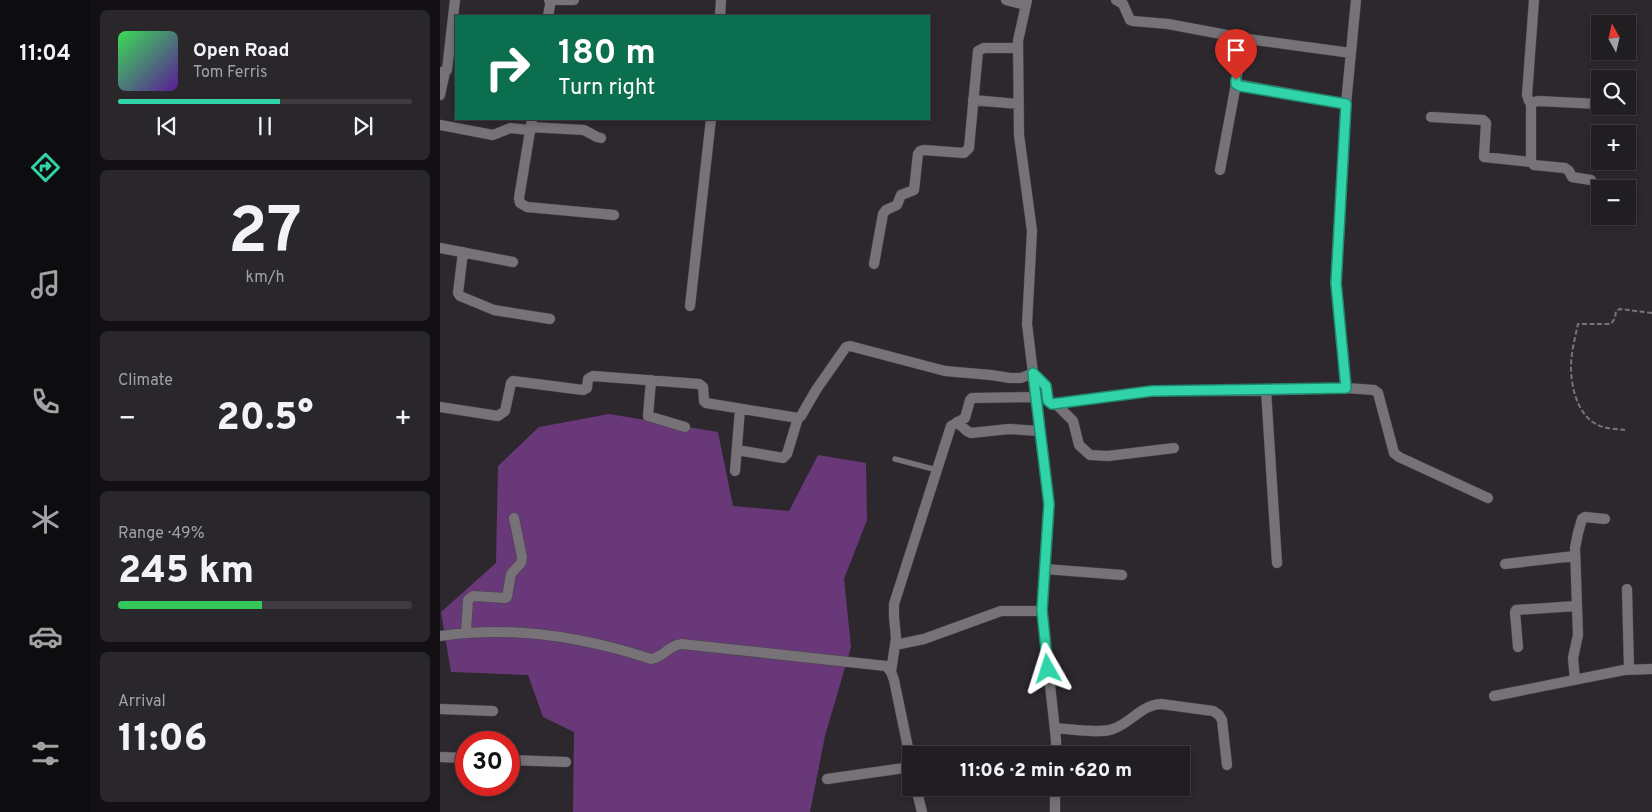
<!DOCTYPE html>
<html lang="en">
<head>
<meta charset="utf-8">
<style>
  :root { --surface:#211e22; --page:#29272a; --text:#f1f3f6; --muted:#a2a2a5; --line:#3e3c40; --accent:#31d4a9 }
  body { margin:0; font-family:Overpass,sans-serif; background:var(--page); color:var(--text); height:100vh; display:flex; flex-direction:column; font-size:19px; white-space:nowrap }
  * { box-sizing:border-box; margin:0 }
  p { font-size:16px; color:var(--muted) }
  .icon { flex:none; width:28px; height:28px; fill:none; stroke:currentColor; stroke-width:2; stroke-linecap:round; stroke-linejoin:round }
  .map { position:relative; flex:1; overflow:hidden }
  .details { display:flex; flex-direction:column; gap:10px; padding:10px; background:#121013; width:350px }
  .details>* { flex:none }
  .top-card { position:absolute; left:15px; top:15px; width:475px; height:105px; border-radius:0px; box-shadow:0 2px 8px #0003,0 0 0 1px var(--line); background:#0b6e4f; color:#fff; overflow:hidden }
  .needle { width:32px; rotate:352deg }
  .controls { position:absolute; left:1151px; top:15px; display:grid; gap:10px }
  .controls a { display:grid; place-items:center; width:45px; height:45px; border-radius:0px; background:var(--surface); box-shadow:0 2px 8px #0003,0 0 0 1px var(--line); font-size:25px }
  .speed { position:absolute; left:15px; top:731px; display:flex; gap:10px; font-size:25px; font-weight:700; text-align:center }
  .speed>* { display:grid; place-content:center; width:65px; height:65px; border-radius:50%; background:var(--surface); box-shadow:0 2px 8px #0003,0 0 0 1px var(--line); line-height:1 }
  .speed .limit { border:8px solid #d22; background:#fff; color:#111 }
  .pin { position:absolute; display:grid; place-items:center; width:42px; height:42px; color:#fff; margin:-51px -21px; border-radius:50% 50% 50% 0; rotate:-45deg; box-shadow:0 0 5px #0007 }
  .pin .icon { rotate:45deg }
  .me { position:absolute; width:55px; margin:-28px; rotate:354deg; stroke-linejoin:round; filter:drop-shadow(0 0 4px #0008) }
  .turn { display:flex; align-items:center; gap:18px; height:105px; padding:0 20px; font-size:22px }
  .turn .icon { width:65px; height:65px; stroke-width:2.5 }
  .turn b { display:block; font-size:35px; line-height:42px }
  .big { font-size:38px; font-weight:800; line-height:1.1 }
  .details .card { flex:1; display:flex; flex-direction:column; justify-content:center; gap:8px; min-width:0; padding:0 18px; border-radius:8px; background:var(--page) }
  .details .dial { align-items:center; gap:0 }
  .dial b { font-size:65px; line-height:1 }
  .song { display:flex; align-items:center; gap:15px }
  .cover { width:60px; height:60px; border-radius:8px; background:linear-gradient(135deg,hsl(130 70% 55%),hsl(270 70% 35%)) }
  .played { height:5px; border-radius:2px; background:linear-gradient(90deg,var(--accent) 55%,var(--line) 55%) }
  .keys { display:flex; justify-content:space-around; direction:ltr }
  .heat { display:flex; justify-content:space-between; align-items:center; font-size:28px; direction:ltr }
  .charge { height:8px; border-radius:4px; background:linear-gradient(90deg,#34c759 49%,var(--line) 0) }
  .trip { position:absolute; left:462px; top:746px; width:288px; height:50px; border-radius:0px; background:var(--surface); box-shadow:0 2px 8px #0003,0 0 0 1px var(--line); font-weight:800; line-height:50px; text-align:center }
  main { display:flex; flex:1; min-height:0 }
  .tab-bar { display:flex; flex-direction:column; width:90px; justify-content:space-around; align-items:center; background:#0d0c0e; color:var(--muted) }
  .tab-bar .icon { width:35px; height:35px }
  .tab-bar .on { color:var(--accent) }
  .tab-bar b { font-size:22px; color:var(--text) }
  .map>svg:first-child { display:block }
</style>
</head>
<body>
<main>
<nav class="tab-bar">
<b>11:04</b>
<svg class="icon on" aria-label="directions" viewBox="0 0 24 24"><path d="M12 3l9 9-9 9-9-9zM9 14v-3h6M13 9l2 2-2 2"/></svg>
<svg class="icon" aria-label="music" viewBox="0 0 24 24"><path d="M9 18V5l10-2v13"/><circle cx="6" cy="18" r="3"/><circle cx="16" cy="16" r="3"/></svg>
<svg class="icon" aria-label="phone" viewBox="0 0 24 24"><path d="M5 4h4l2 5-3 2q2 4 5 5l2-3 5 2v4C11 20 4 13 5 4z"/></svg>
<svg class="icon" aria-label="climate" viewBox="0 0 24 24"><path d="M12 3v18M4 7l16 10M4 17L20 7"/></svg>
<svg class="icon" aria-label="car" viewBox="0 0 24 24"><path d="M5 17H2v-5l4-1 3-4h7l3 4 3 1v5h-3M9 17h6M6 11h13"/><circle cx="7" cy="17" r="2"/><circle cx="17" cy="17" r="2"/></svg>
<svg class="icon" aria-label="filters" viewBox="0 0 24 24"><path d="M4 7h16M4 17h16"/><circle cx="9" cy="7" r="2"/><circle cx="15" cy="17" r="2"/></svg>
</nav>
<section class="details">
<div class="card">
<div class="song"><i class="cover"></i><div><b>Open Road</b><p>Tom Ferris</p></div></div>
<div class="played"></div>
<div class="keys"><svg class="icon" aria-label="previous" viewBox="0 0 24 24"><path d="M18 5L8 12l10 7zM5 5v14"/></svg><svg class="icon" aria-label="pause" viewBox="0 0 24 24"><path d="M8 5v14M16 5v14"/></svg><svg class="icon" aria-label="next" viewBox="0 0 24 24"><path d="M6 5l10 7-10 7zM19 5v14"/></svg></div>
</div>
<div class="card dial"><b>27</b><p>km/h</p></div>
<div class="card"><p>Climate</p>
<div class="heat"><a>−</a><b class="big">20.5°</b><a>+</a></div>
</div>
<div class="card"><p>Range · 49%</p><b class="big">245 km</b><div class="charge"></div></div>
<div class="card"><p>Arrival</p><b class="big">11:06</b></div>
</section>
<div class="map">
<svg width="1212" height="812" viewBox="0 0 1212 812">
  <rect width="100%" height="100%" fill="#2c282d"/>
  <path fill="#683879" d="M169 414 278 432 293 506 349 511 378 455 426 463 427 520 404 579 411 647 385 736 370 812H133L134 732 103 717 88 675 11 672 1 612 56 563 58 466 99 427Z"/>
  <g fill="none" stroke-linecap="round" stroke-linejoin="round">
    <defs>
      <path id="service" d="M455 459 497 470"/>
      <path id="minor" d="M109 0H134
        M566 0 586 5
        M587 0 578 41 579 135 592 231 587 324 609 504 602 611 616 740V755
        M676 0 683 4 690 20 693 21 728 24 808 39 911 53
        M1094 0 1087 95 1089 101 1091 103V162L1094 165 1125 168 1129 171 1132 177 1151 180
        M108 16 111 0
        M280 16 281 0
        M801 38 796 84 906 104
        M0 72H5L7 70 15 0
        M0 95 5 72
        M533 100 579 104
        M1091 103 1098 101 1158 104
        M991 117 1043 120 1046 123 1044 157 1091 162
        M92 119 79 198 80 203 87 207 174 215
        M0 125 53 135 70 128 90 130
        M90 127 144 130 157 137 161 138
        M780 170 796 84
        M0 248 73 262
        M23 252 18 293 20 296 54 310 110 319
        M434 264 443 214 446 210 457 205 461 195 474 190 478 154 480 151 484 150 524 153 529 148 538 51 544 48H578
        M250 306 271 119
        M211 380 208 416 245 427
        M906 388 896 283 906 104 916 0
        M826 390 837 563
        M615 403 633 421 639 445 650 455 668 456 734 448
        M0 407 58 416 65 411 71 383 73 381 143 390 147 388 148 379 153 376 259 384 263 387 264 401 266 403 358 418 361 416 376 390 406 347 410 346 505 371 551 375 570 378H581L593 373 606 386 609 401 612 404 712 391H809L906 388 934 390 938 393 954 453 959 457 1048 498
        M517 422 527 431 531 433 569 429 600 431
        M297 450 343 458 347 454 358 418
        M295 471 300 409
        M1065 564 1135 556
        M605 569 682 575
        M1187 589 1189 669
        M26 632 28 600 33 596 65 598 67 597 71 574 81 563 82 557 74 518
        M0 636C71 625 143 637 211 659 223 658 228 645 242 644L446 666 451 672 454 680 471 762
        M455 645 484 639 561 611H602
        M1078 647 1075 612 1076 610 1137 606
        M451 672 456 638 454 617V604L511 426 525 418 530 400 532 398 596 397
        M1135 680 1133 658 1138 635 1135 548 1138 533 1142 519 1145 517 1165 519
        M1054 696 1184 670 1212 669
        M0 709 53 711
        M615 728C629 729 660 734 673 729 691 723 701 705 721 704L773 711 779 715 782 720 787 765
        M0 757 26 758
        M69 760 126 762
        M387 779 471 767
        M476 788 482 812
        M615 812V788"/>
    </defs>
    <use href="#service" stroke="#474449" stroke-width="6"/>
    <use href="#minor" stroke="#474449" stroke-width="11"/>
    <path stroke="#787579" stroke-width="2" stroke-dasharray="5 2.5" stroke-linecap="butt" d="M1185 430C1177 429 1166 429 1158 425 1138 416 1131 388 1131 367 1131 353 1135 338 1138 324H1171L1175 318 1176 311 1180 309 1212 313"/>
    <use href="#service" stroke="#767278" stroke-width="5"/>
    <use href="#minor" stroke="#767278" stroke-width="10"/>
  </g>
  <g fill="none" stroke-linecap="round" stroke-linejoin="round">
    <defs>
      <path id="route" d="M608 669 602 610 609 504 593 373 606 386 608 401 612 404 712 391 906 388 896 283 906 104 800 86 796 84V80"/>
    </defs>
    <use href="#route" stroke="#208a6e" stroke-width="12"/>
    <use href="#route" stroke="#31d4a9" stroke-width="9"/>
  </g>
</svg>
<div class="controls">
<a><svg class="needle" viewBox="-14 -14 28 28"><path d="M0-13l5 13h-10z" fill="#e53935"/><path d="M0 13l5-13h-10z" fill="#a2a2a5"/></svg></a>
<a><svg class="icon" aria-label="search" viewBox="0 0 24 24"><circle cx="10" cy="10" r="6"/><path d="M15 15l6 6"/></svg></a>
<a>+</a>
<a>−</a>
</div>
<div class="speed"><div class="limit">30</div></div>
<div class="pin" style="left:796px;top:80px;background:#d93025"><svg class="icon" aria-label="arrive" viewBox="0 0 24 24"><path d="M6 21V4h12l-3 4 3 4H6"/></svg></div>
<svg class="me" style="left:608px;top:669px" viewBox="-20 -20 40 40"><path d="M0-17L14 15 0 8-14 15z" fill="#31d4a9" stroke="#fff" stroke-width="4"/></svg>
<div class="trip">11:06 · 2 min · 620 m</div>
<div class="top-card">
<div class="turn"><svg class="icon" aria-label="right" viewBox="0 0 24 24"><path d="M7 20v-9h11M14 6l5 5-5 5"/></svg><div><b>180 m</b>Turn right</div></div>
</div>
</div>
</main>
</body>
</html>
